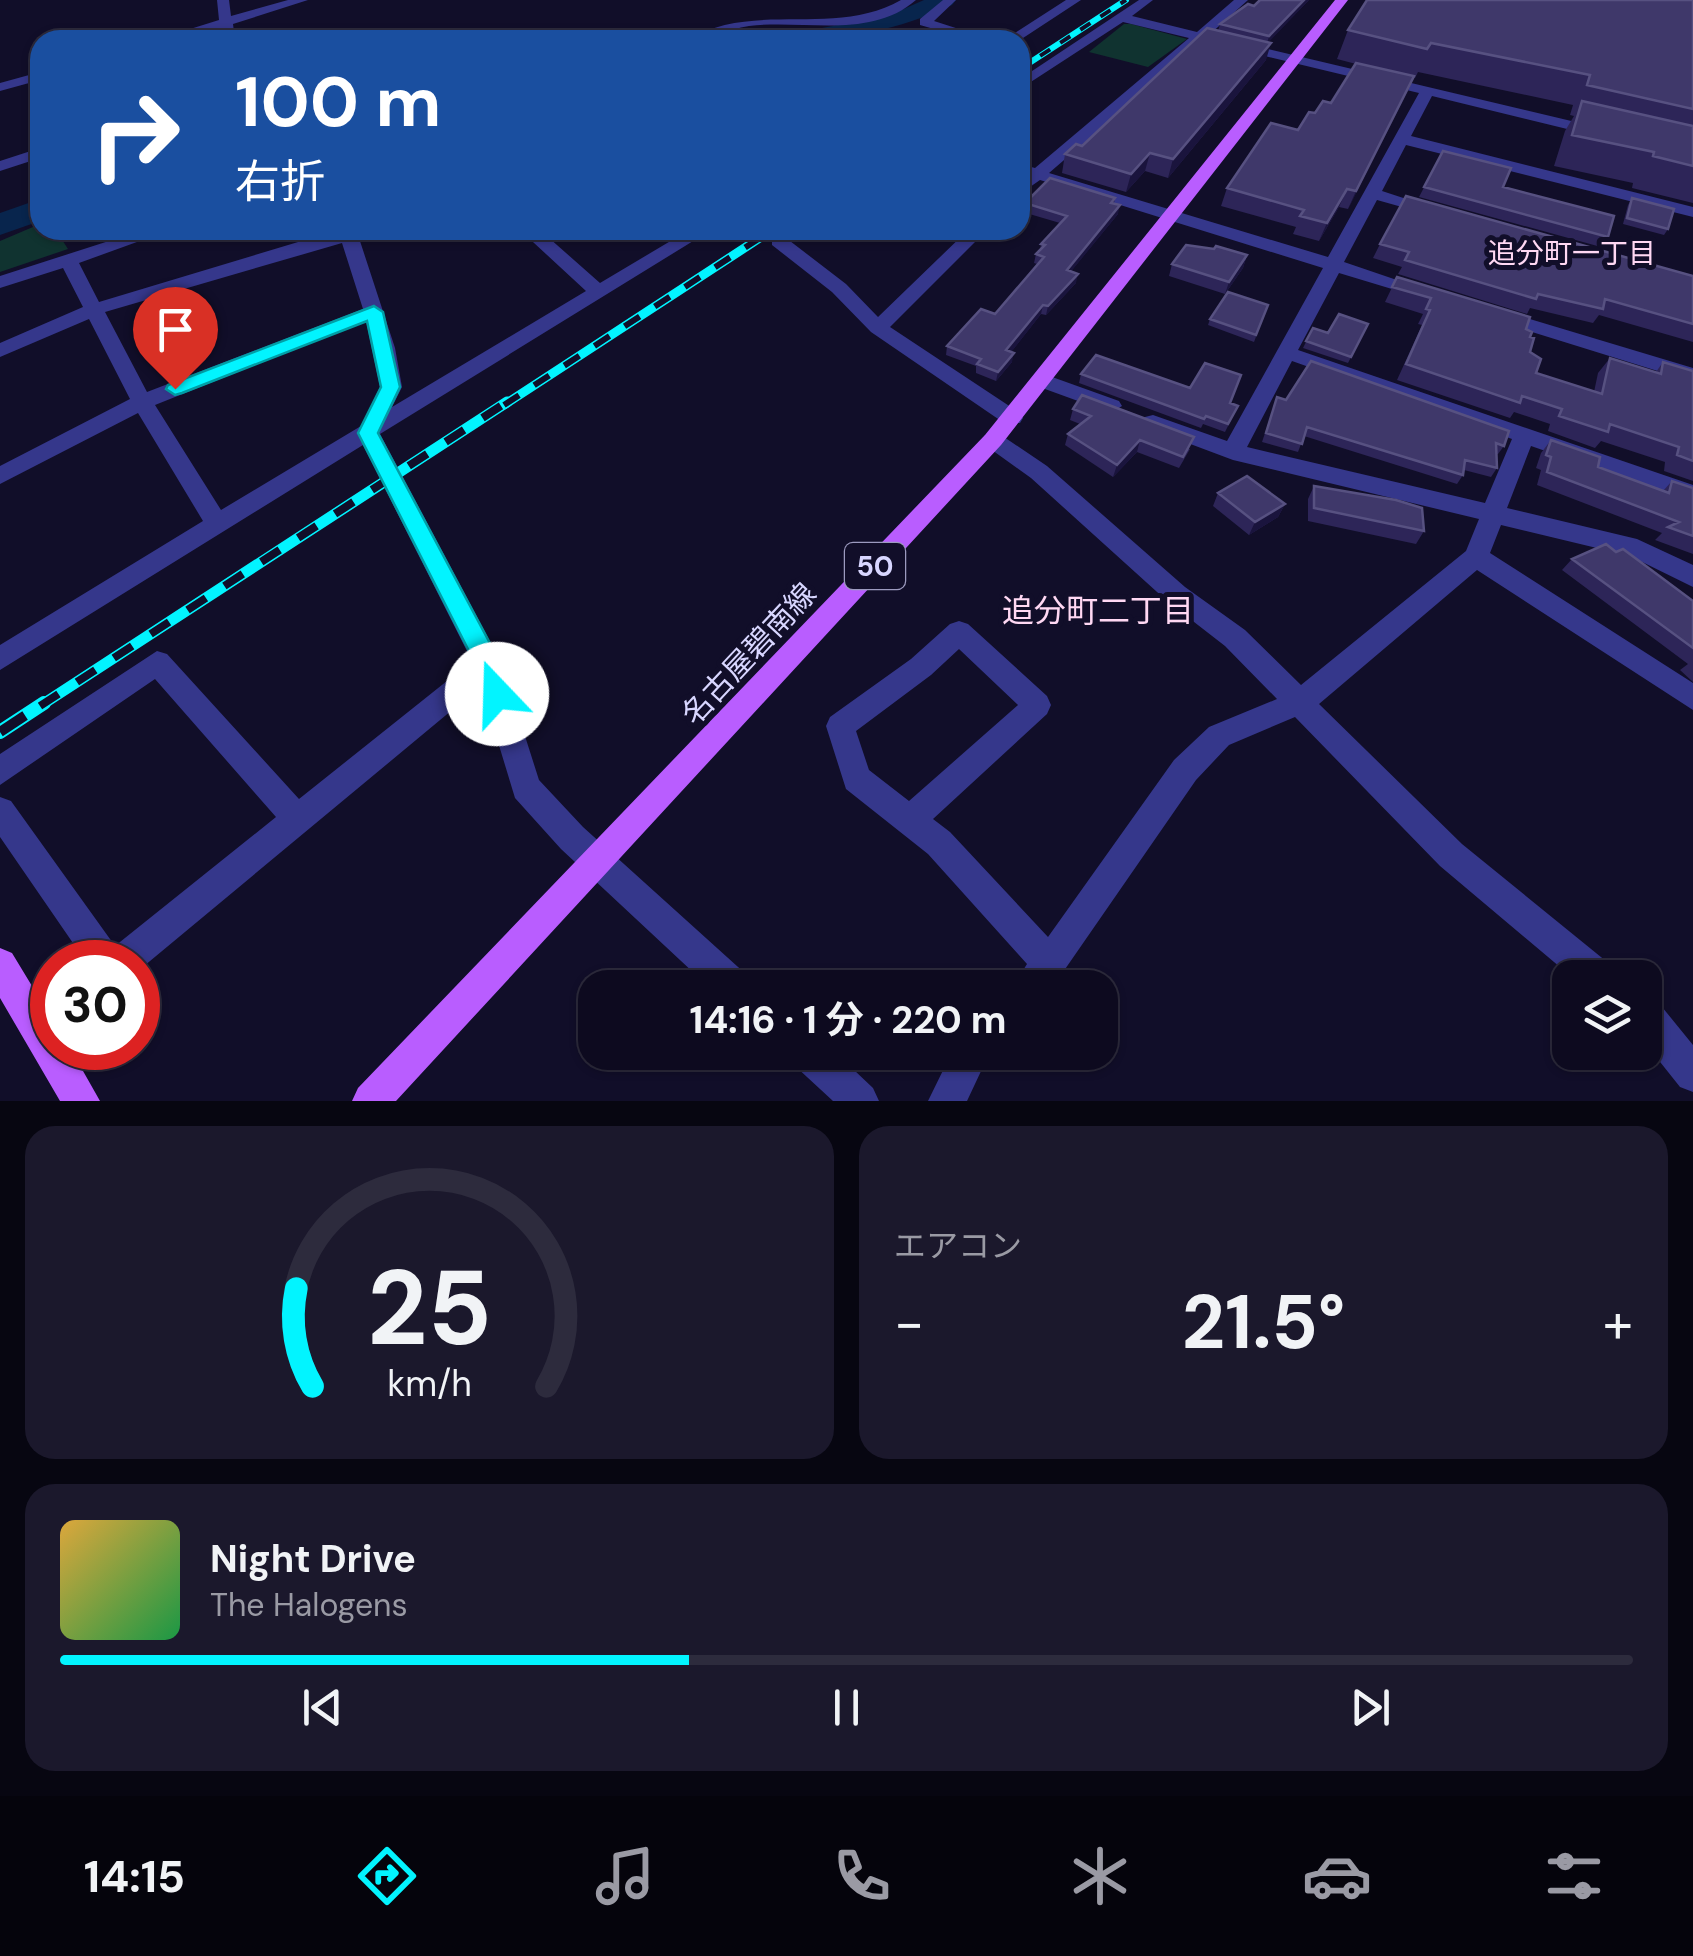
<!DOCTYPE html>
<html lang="ja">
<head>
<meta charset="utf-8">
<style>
  :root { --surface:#0d0a1f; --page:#1b182c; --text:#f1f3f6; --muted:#9a9aa4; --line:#2d2b3d; --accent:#02f4ff }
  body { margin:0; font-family:"DM Sans","Noto Sans JP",sans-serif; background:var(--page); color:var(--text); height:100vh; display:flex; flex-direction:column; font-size:38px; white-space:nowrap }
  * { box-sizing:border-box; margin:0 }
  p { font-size:32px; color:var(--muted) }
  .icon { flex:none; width:55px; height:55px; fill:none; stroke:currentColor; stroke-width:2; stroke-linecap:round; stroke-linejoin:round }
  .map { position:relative; height:1101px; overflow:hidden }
  .drawer { display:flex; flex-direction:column; gap:25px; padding:25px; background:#070611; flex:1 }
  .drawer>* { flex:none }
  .top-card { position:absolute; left:30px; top:30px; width:1000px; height:210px; border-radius:30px; box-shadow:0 2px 8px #0004,0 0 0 2px var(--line); background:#1a4fa0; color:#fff; overflow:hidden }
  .tools { position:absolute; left:1552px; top:960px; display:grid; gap:20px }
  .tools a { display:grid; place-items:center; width:110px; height:110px; border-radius:20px; background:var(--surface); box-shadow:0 2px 8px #0004,0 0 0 2px var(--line); font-size:50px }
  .speed { position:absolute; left:30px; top:940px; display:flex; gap:20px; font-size:50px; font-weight:700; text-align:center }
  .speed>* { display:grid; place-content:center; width:130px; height:130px; border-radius:50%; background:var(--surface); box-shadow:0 2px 8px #0004,0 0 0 2px var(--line); line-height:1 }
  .speed .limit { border:15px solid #d22; background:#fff; color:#111 }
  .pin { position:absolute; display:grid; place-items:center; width:85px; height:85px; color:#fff; margin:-102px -42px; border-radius:50% 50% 50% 0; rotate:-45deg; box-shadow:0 0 10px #0007 }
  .pin .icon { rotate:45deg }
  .me { position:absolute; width:110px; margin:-55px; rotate:339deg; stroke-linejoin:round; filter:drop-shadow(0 0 8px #0008) }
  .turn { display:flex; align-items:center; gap:35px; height:210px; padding:0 40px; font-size:45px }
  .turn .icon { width:130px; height:130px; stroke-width:2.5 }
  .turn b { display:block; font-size:70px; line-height:85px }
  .big { font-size:75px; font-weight:700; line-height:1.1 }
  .drawer .card { flex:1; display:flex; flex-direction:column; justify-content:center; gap:15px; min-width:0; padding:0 35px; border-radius:30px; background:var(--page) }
  .drawer .dial { align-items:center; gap:0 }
  .dial svg { height:260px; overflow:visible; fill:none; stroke:var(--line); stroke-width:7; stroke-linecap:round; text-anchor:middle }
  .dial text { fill:var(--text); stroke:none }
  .song { display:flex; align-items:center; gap:30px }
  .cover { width:120px; height:120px; border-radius:15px; background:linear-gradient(135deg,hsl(40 70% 55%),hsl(140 70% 35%)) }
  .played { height:10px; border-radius:5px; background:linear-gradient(90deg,var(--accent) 40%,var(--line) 40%) }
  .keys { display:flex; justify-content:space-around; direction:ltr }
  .heat { display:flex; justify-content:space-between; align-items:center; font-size:55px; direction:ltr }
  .drawer .tiles { flex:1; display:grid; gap:25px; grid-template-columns:1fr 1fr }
  .card:last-child { grid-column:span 2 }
  .trip { position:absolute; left:578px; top:970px; width:540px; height:100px; border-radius:30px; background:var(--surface); box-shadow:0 2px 8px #0004,0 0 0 2px var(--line); font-weight:700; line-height:100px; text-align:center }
  .tab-bar { display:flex; height:160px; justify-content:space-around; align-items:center; background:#05040c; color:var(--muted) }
  .tab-bar .icon { width:70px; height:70px }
  .tab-bar .selected { color:var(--accent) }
  .tab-bar b { font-size:45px; color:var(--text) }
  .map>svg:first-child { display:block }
</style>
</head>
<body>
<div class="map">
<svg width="1693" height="1101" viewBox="0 0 1693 1101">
  <rect width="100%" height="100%" fill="#110e29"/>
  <path fill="#103330" d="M1124 24H1131L1187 39 1148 67 1089 52Z
    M40 224V230H72L59 235 68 249 0 272V241Z"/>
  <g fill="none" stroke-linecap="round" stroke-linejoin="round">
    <path fill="#08254d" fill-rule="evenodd" d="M924 0H956L952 5C898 30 848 40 788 40L801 32 890 15Z
      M40 199V221L0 235V213Z"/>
    <path fill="#35378b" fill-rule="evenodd" d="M217 0H229L231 16 288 0H308L233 24 235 40H221L220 28 177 40H155L219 20Z
      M901 0H916C870 40 804 19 749 26 727 29 711 40 688 40 752 0 835 38 901 0Z
      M943 0H956L934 21 993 40H972L920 25V19Z
      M1066 0H1081L1020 40H1004Z
      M1139 0H1153L1132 16 1197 32 1234 0H1248L1209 35 1605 129 1608 132 1600 137 1432 96 1411 136 1693 207V217L1406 145 1382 191 1443 211 1434 216 1377 200 1344 262 1435 293 1425 299 1339 273 1298 350 1693 485V502L1531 446 1507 508 1637 539 1693 565V587L1630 556 1501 525 1490 553 1693 683V710L1477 570 1319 704 1462 844 1612 966 1617 978H1573L1440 866 1295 717 1229 745 1196 780 1052 988H1012L1027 964 928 854 846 789 826 726 830 717 911 659 950 624 959 621 968 624 1047 696 1051 705 1047 714 933 819 950 832 1048 937 1174 760 1209 727 1277 699 1225 646 1167 601 1031 478 985 445 982 440 985 435H1001L1047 466 1185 587 1245 630 1301 685 1466 551 1479 519 1233 460 1145 427 1142 422 1145 417 1153 415 1227 441 1323 268 1040 180 1020 194V180L1025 176 1020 174V164L1035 168 1189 38 1123 22 1020 89V79ZM1202 41 1419 93 1328 257 1049 173ZM1292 361 1512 439 1485 503 1247 447ZM959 649 1018 705 909 801 869 770 856 731 931 675Z
      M872 33 877 34V40H848Z
      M40 72V80L0 91V83Z
      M40 148V158L0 171V161Z
      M143 230H170L79 263 99 302 338 230H376L359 238 395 348 402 387 392 407 586 291 520 230H540L600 283 689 230H711L380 434 502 664 539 780 583 827 748 976 753 988H710L561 849 515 798 481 686 138 971V962H86L0 837V797L11 801 115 946 276 817 155 679 0 785V754L157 651 167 654 299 799 472 661 363 445 0 670V645L203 521 138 413 0 484V466L130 399 89 319 0 357V343L83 307 63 268 0 288V276ZM342 243 363 309 147 392 105 312ZM366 321 380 387 361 426 221 510 155 405Z
      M784 230H805L790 241 846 284 878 317 968 230H987L890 327 1020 413 1023 418 1020 423H1004L871 332 832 292 772 245V237Z
      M1497 309 1693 368V382L1490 319V311Z
      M1041 373 1119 401 1122 406 1111 413 1034 385 1030 380Z
      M1645 997 1658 1002 1693 1045V1092L1680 1087 1645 1043Z
      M789 1052H835L873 1088 879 1101H833L794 1065Z
      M952 1052H990L967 1101H928Z"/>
    <path fill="#b95dff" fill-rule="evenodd" d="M1335 0H1348L1001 445 396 1101H352L358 1088 985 435Z
      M0 948 12 953 52 1019V1048H70L100 1101H60L0 998Z"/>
    <defs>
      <path id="rail-far3" d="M1020 69 1126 0"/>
      <path id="rail-far2" d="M504 405 772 230"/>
      <path id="rail-far1" d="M40 706 507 402"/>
      <path id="rail" d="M0 732 44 703"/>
    </defs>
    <use href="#rail-far3" stroke="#02f4ff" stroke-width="6"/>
    <use href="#rail-far2" stroke="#02f4ff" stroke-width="9"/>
    <use href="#rail-far1" stroke="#02f4ff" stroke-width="11"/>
    <use href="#rail" stroke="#02f4ff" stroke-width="14"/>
    <use href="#rail-far3" stroke="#110e29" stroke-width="4" stroke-dasharray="12" stroke-linecap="butt"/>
    <use href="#rail-far2" stroke="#110e29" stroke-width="6" stroke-dasharray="18" stroke-linecap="butt"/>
    <use href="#rail-far1" stroke="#110e29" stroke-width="8" stroke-dasharray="22" stroke-linecap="butt"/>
    <use href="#rail" stroke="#110e29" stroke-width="10" stroke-dasharray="30" stroke-linecap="butt"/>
  </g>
  <path fill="#2d2558" d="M1309 0 1268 42 1266 60 1168 178 1145 171 1126 192 1062 173 1065 154 1082 146 1218 31 1220 24 1254 6Z
    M1693 0V203L1632 188 1633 183 1554 166 1565 131 1574 116 1570 115 1573 105 1418 72 1415 78H1413L1348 209 1339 207 1319 241 1293 234 1296 227 1221 206 1227 188 1298 130 1315 113 1331 103 1356 64 1337 59 1348 30Z
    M1443 151 1503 187 1608 237 1601 247 1419 197Z
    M1115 198 1114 204 1118 214 1071 271 1076 283 1046 315 1041 314 1011 352 1012 362 996 381 976 373V366L946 355 947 346 995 314 1037 264 1034 263 1036 254 1040 250 1041 244 1060 223 1026 213 1028 204Z
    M1632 198 1668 229 1664 235 1623 224 1628 205Z
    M1380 244 1693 276V342L1599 315 1593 323 1530 308 1527 314 1398 274 1402 267 1373 258Z
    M1247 255 1243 268 1225 294 1169 276 1172 264Z
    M1397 277 1526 329 1530 337V352L1536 373 1594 392 1598 373 1610 358 1656 372 1663 362 1693 371V481L1664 471 1665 462 1601 441 1595 448 1548 431 1550 424 1514 412 1510 418 1397 380 1422 325 1418 324 1423 314 1385 302Z
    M1268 305 1254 342 1208 325 1210 319Z
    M1368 324 1348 363 1303 348 1313 328 1328 333Z
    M1311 361 1504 446 1498 454H1497V468L1491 477 1464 470 1463 475 1457 484 1304 436 1298 452 1262 442 1277 397 1286 400Z
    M1081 374 1230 403 1238 406 1225 432 1203 424 1201 428 1079 383Z
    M1073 409 1190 449 1179 468 1137 452 1113 477 1065 445 1068 434 1080 424 1070 420Z
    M1551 440 1598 467 1663 491 1672 481 1693 488V554L1655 540 1662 533 1537 485 1541 470 1536 468 1541 453Z
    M1314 486 1424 531 1416 544 1308 521V499Z
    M1218 493 1285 504 1278 517 1249 535 1213 506Z
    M1616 552 1693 601V682L1680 670 1688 664 1562 570 1572 559Z"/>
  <path fill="#1a143d" d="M1304 0H1309L1267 44 1269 36Z
    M1271 43 1266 60 1168 178 1173 159Z
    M1414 76 1407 93 1348 209 1356 191Z
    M1150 153 1145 171 1126 192 1131 174Z
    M1347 189 1339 207 1319 241 1327 223Z
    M1120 205 1118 214 1065 279 1067 270Z
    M1247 255 1243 268 1225 294 1229 282Z
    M1078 274 1076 283 1046 315 1048 306Z
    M1043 305 1041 314 1005 360 1006 350Z
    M1014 353 1012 362 996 381 998 372Z
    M1140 440 1137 452 1113 477 1117 465Z
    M1285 504 1278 517 1249 535 1255 522Z"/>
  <path fill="#3f386a" stroke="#575181" stroke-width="2.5" d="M1260 0H1304L1269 36 1220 24 1248 4 1254 6Z
    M1367 0H1693V109L1587 85 1590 75 1431 43 1427 49 1348 30Z
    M1207 28 1271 43 1173 159 1150 153 1131 174 1065 154 1076 144 1082 146Z
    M1356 63 1414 76 1356 191 1347 189 1327 223 1300 216 1304 210 1227 188 1271 123 1298 130 1309 112 1315 113 1323 101 1331 103Z
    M1582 101 1693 126V166L1653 156 1654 152 1572 135Z
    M1443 151 1511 168 1503 187 1614 216 1608 237 1424 187Z
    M1050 178 1115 198 1111 203 1120 205 1067 270 1078 274 1048 306 1043 305 1006 350 1014 353 998 372 977 364 981 359 947 346 981 309 995 314 1044 257 1036 254 1045 245 1041 244 1067 216 1028 204 1030 198Z
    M1406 196 1693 276V324L1605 299 1603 309 1538 294 1536 299 1405 260 1409 252 1380 244Z
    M1632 198 1674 209 1668 229 1627 218Z
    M1186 245 1214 249 1216 246 1247 255 1229 282 1172 264Z
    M1397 277 1530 317 1526 329 1532 332 1530 337 1534 338 1530 352 1541 359 1536 373 1602 394 1610 358 1661 374 1663 362 1693 371V461L1677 455 1679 447 1610 424 1608 432 1559 416 1562 409 1522 396 1520 403 1406 364 1430 310 1426 309 1431 298 1392 287Z
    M1228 292 1268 305 1256 335 1210 319Z
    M1339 314 1368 324 1351 357 1306 341 1313 328 1328 333Z
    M1096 355 1190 388 1205 363 1241 375 1230 403 1238 406 1228 424 1206 416 1204 419 1081 374Z
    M1311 361 1509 431 1504 446 1496 443 1497 468 1465 460 1463 475 1307 427 1302 444 1266 433 1277 397 1286 400Z
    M1082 395 1194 437 1183 457 1140 440 1117 465 1068 434 1091 416 1073 409Z
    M1551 440 1600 457 1598 467 1669 493 1672 481 1693 488V536L1668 527 1679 522 1547 472 1551 457 1546 455Z
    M1247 476 1285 504 1255 522 1218 493Z
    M1314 486 1396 500 1422 508 1424 531 1314 508Z
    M1606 544 1616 552 1623 549 1693 601V648L1572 559Z"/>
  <path fill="#02f4ff" stroke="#019fa6" stroke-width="2.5" d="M374 306 383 312 400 387 378 433 501 664 510 694 506 701 497 704 488 701 476 665 358 433 381 387 367 321 182 393 175 395 166 389 168 385Z"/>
  <g text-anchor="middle" stroke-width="10" stroke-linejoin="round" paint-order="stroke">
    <g font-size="28" fill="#ffd8f3" stroke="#110e29">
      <text x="1572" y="263">追分町一丁目</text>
    </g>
    <rect fill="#110e29" stroke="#9c9abf" stroke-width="2.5" x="845" y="543" width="60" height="46" rx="8"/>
    <g font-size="28" font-weight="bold" fill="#d8d6ff">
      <text x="875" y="576">50</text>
    </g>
    <g font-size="30" fill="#d8d6ff" stroke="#110e29">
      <text transform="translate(749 654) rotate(-47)" y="10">名古屋碧南線</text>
    </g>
    <g font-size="32" fill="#ffd8f3" stroke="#110e29">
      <text x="1098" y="622">追分町二丁目</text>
    </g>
  </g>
</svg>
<div class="tools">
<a><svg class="icon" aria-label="layers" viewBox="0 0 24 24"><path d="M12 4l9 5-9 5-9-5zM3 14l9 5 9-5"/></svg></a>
</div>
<div class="speed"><div class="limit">30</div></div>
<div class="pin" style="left:175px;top:389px;background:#d93025"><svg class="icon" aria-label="arrive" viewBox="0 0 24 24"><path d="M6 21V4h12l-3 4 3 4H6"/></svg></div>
<svg class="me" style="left:497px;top:694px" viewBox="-20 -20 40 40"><circle r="19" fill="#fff"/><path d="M0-13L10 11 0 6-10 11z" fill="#02f4ff"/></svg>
<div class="trip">14:16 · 1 分 · 220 m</div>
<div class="top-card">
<div class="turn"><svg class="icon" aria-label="right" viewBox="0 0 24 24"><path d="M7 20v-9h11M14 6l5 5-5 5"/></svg><div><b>100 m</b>右折</div></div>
</div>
</div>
<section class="drawer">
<div class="tiles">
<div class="card dial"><svg viewBox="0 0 100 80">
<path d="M14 69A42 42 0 1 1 86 69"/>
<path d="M14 69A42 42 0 0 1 9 39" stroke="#02f4ff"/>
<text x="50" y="56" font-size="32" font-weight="700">25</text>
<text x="50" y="72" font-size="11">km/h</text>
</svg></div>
<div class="card"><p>エアコン</p>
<div class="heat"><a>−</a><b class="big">21.5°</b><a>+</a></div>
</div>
<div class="card">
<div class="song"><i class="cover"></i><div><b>Night Drive</b><p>The Halogens</p></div></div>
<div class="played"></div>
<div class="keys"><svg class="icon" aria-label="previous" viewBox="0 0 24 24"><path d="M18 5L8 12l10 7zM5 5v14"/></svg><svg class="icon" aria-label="pause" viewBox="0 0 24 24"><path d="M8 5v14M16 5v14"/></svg><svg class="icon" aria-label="next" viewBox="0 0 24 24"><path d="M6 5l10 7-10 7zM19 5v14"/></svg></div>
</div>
</div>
</section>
<nav class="tab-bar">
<b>14:15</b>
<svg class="icon selected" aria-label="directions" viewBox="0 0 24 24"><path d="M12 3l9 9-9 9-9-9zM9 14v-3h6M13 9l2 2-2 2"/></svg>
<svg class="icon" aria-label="music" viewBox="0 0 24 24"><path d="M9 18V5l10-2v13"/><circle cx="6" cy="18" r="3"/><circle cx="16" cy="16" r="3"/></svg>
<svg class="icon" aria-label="phone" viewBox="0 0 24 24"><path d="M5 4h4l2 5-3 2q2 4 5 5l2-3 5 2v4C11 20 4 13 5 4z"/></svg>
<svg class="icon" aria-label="climate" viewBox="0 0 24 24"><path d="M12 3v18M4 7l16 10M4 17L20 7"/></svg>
<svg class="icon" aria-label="car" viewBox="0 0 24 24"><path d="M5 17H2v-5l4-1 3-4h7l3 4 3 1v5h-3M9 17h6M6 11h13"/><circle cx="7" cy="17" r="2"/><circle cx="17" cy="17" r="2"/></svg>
<svg class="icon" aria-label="filters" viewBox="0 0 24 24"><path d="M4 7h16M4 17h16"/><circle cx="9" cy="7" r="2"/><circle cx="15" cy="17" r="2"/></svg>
</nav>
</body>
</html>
